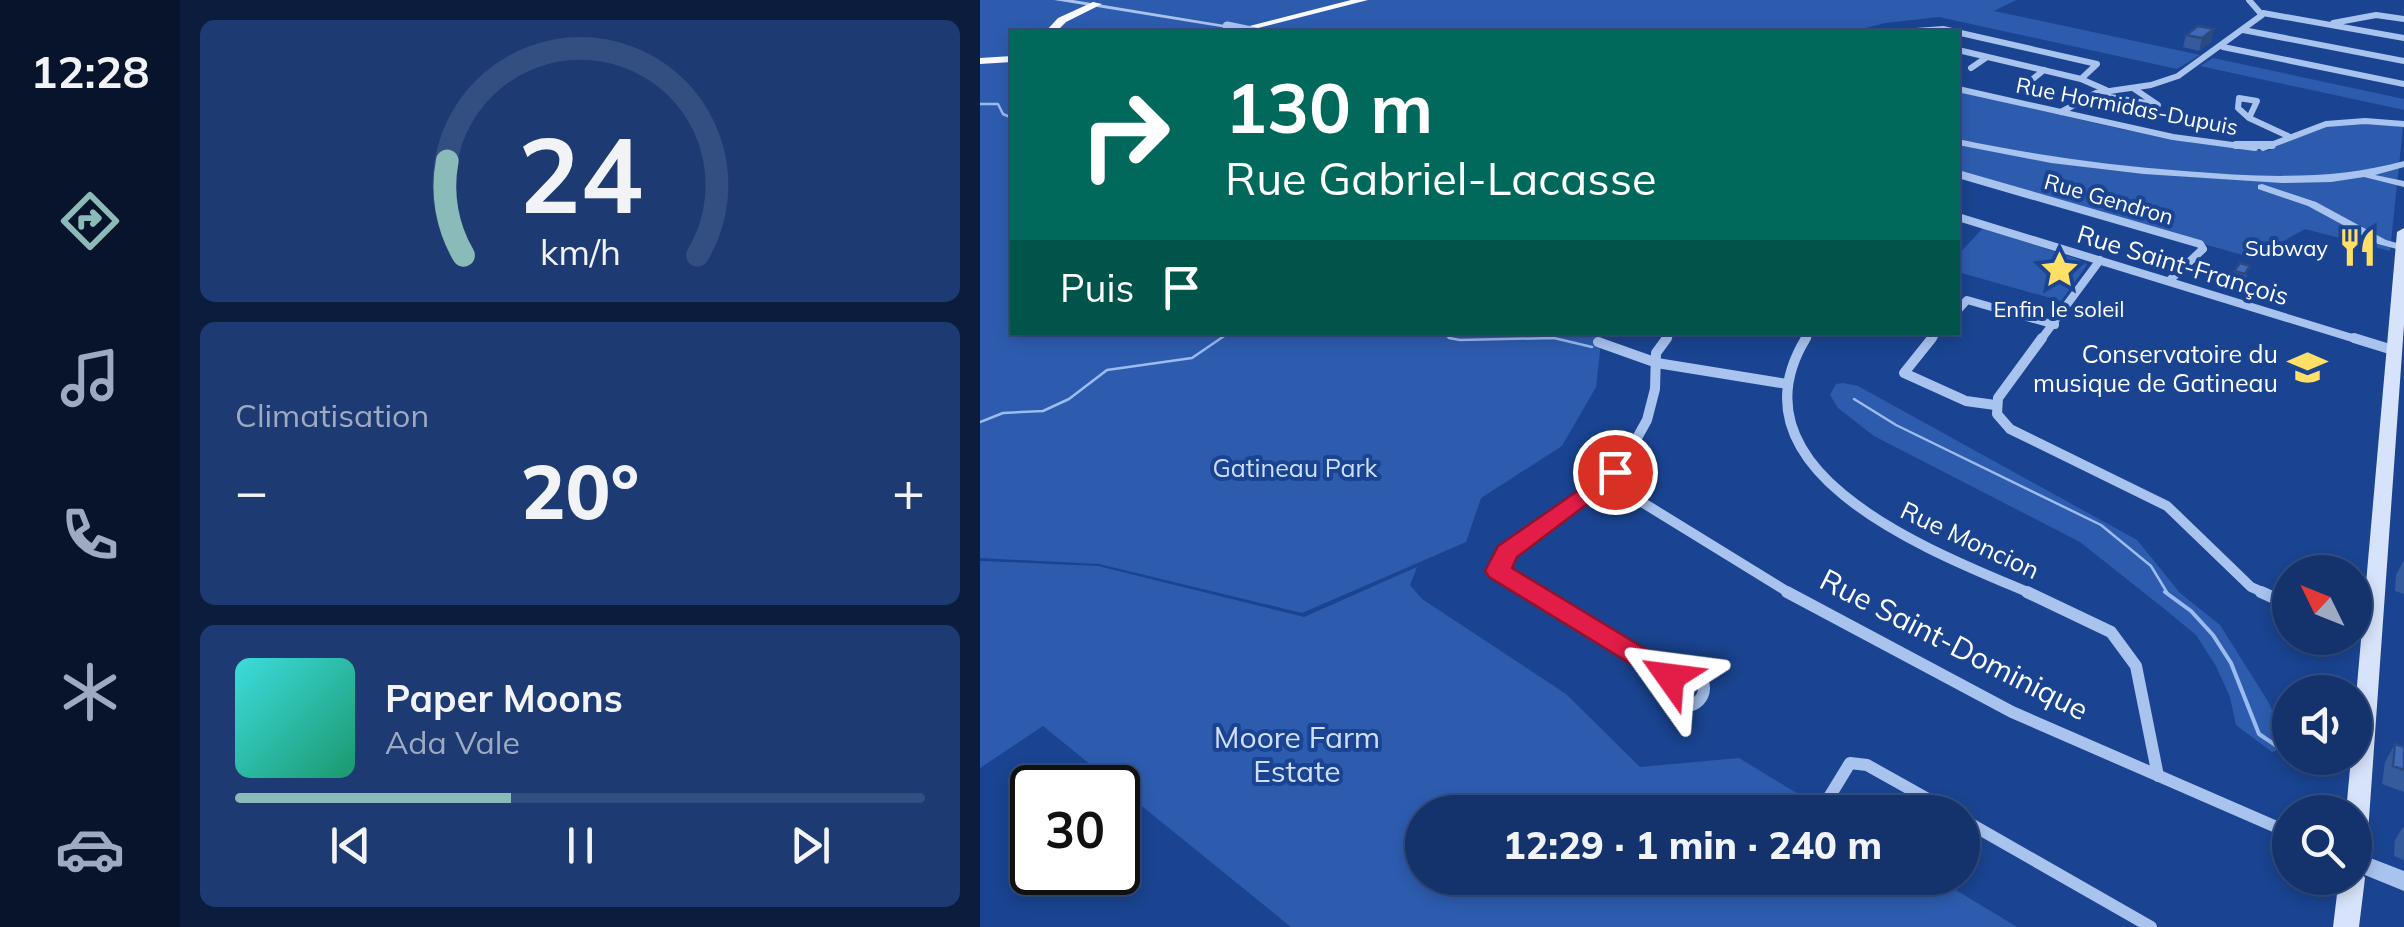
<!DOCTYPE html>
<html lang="fr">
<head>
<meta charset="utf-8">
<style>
  :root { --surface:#14336d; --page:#1d3b72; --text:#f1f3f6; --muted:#9daac2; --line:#334e80; --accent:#8bbbb9 }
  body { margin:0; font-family:Mulish,sans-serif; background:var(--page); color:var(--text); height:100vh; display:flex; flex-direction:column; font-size:38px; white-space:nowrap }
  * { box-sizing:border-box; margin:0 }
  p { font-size:32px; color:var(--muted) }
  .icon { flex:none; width:55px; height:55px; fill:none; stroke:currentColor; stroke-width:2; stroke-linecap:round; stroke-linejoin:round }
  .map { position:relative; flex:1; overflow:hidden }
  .sheet { display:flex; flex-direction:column; gap:20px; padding:20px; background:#0b1c3c; width:800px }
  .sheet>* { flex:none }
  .guide { position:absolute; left:30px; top:30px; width:950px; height:305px; border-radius:0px; box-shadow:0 5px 15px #0003,0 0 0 2px var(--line); background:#00695c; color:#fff; overflow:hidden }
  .needle { width:65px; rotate:313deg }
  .fabs { position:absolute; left:1292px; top:555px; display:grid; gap:20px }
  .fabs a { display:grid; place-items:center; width:100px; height:100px; border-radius:50%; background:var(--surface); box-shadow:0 5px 15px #0003,0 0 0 2px var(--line); font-size:50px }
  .speed { position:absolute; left:30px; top:765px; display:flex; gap:20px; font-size:50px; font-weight:700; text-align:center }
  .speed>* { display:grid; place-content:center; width:130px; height:130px; border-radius:50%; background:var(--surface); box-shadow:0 5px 15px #0003,0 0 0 2px var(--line); line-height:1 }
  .speed .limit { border:5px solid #111; border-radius:15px; background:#fff; color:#111 }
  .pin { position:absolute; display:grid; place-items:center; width:85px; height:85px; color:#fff; margin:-42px; border:5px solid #fff; border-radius:50%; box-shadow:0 2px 10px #0007 }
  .me { position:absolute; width:110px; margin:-55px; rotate:301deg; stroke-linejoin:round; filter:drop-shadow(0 0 8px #0008) }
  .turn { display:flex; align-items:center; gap:35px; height:210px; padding:0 50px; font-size:45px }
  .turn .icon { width:130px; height:130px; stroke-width:2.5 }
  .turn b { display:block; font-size:70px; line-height:85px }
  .then { display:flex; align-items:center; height:95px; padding:0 50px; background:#0003; gap:20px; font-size:38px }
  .big { font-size:75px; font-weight:800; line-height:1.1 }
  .sheet .tile { flex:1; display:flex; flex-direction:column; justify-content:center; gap:15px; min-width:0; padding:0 35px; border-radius:15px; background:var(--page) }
  .sheet .dial { align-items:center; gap:0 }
  .dial svg { height:260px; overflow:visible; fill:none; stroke:var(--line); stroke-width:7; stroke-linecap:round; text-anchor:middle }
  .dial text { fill:var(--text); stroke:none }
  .song { display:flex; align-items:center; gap:30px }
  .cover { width:120px; height:120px; border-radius:15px; background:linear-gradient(135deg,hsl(180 70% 55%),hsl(160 70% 35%)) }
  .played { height:10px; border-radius:5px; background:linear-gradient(90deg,var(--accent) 40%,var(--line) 40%) }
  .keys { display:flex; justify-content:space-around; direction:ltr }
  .heat { display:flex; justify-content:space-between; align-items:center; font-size:55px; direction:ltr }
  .trip { position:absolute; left:425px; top:795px; width:575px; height:100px; border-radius:50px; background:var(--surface); box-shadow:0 5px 15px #0003,0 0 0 2px var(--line); font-weight:800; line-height:100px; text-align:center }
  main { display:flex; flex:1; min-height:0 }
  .tab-bar { display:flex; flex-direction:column; width:180px; justify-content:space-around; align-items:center; background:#08142c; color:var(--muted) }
  .tab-bar .icon { width:70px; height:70px }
  .tab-bar .current { color:var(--accent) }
  .tab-bar b { font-size:45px; color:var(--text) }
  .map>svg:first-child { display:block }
</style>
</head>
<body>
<main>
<nav class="tab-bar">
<b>12:28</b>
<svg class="icon current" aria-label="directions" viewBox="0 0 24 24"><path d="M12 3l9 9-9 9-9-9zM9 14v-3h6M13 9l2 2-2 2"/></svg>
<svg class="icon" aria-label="music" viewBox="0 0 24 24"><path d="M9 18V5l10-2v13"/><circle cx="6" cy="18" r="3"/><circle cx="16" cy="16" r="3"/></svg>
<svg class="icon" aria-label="phone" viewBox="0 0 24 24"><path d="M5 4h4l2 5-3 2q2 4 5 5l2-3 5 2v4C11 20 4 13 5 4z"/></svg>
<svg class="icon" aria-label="climate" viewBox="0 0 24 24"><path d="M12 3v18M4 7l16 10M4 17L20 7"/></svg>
<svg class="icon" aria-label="car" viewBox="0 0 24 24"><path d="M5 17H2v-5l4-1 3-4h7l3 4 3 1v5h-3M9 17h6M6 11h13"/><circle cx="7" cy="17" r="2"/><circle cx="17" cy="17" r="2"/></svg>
</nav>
<section class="sheet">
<div class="tile dial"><svg viewBox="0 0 100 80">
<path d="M14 69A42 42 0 1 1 86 69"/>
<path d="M14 69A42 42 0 0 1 9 40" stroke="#8bbbb9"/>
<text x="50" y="56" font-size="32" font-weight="700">24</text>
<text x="50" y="72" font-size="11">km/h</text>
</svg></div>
<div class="tile"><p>Climatisation</p>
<div class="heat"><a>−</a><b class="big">20°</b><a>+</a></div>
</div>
<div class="tile">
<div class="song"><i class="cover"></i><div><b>Paper Moons</b><p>Ada Vale</p></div></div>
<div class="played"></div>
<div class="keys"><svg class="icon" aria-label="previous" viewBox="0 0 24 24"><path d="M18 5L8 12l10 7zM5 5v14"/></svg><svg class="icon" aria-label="pause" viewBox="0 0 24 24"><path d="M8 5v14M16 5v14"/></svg><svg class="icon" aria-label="next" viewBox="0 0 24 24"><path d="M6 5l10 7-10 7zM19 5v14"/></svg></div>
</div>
</section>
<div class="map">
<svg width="1424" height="927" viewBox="0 0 1424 927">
  <rect width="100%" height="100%" fill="#1a4491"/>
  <path fill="#2d5caf" d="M0 0H1036L1014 11 1220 55 1197 69 959 17 905 23 870 32H32V332L622 333 616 387 582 446 501 498 486 542 322 613 119 564 0 558Z
    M1233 58 1424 99V110L1220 66Z
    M978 91 1145 130 1285 151C1297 150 1301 142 1312 137 1346 121 1387 122 1423 127L1410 251 1325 229 1273 258 978 174Z
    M1003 228 1103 261 1107 265 1081 301 978 272V255Z
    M863 383 878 386 1157 540 1200 593 1240 625 1289 703 1308 747 1292 752 1256 725 1250 697 1236 666 1216 635 1187 611 1100 542 894 436 858 408 850 395 856 384Z
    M0 561 118 566 324 617 437 567 430 585 442 599 586 694 660 767 759 758 848 812H442V878H956L1037 927H311L63 726 0 768Z"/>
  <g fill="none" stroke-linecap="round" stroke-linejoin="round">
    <path stroke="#9bbcf1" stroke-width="2.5" d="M0 104H18L23 114 32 118
      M464 332 469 338 480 340 574 338 612 347
      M874 399 916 425 1121 525 1171 566 1188 594
      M0 422 23 413 63 411 89 399 127 370 212 358 250 332"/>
    <path stroke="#9bbcf1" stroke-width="4" d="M1185 592 1211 611 1233 635 1251 663 1279 734 1310 755
      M1314 758 1321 762"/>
    <path stroke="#a9c3ef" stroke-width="6" d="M1283 13 1424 38
      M1353 23 1396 15 1424 19
      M1263 30 1424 61
      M922 32 963 29 1117 64 1101 79
      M1243 47 1424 84
      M978 50 1101 79 1126 90
      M991 68 1007 57
      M1049 82 1064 70
      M978 89 1193 137 1275 148
      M1118 95 1178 105 1153 88
      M1259 98 1277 101 1269 118 1258 108Z
      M1081 112 1116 93 1171 85 1198 76 1282 15 1269 0
      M1269 118 1308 136
      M1283 148 1346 124 1385 121 1424 124"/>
    <path stroke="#a9c3ef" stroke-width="8" d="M1256 145H1292
      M978 174 1220 244 1223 249 1189 281
      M978 217 1382 341
      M978 310 987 300 1075 325
      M685 341 691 332
      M824 341 830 332
      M950 341 957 332
      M1060 341 1120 260"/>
    <path stroke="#a9c3ef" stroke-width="10" d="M826 338C742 475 961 555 1052 594
      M952 338 924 373 986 401 1015 405
      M1062 338 1018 398 1017 414 1030 429 1187 506 1271 587 1287 594
      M1374 338 1416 351
      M618 342 677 363 807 384
      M626 480 811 594
      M556 594 518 571 527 552 609 493 652 447 667 420 675 389 676 353 687 338"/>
    <path stroke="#a9c3ef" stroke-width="12" d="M552 592 690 677
      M807 592 1032 712 1310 833
      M1047 592 1131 632 1156 666 1178 776
      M1281 592 1310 605
      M688 688a18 18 0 1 1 36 0a18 18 0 1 1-36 0Z
      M848 799 870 763 887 765 971 812
      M982 819 1171 927"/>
    <path fill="#a9c3ef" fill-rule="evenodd" d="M74 0H93L251 26 247 28Z
      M978 139C1053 155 1128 165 1204 171 1279 177 1351 181 1424 161V167L1395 175 1424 181V187L1384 177 1351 182 1302 183 1164 174 1071 163 978 145Z
      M1282 184 1336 202 1406 240 1424 245V251L1398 244 1328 206 1278 189V185Z
      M1375 852 1424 871V891L1375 871Z"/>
    <path fill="#d6e3fa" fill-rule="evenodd" d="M1424 228V325L1387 847 1384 855 1375 858V812H1366L1371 758H1375V708L1417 232Z
      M1375 868 1381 870 1385 878 1379 927H1353L1359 878H1375Z"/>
    <path fill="#f8faff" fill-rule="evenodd" d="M371 0H388L262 32H246Z
      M113 2 122 4 86 22 76 32H65L78 18Z
      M32 56V62L0 64V58Z"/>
    <path stroke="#a9c3ef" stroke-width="9" d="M247 26 276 32"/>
  </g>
  <path fill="#355b9d" d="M1234 29 1231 42 1219 51 1203 47 1206 35Z
    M1260 263 1267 276 1261 284 1251 281 1254 271Z
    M1424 560V594L1415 591 1416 575Z
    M1415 744 1424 747V792L1402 784 1405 762Z
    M1423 827 1424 828V860L1414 856 1415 840Z"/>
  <path fill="#2b4a80" d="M1234 29 1231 42 1219 51 1222 38Z"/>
  <path fill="#3e6ab7" stroke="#2b4a80" stroke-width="2.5" d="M1218 26 1234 29 1222 38 1206 35Z
    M1260 263 1270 266 1265 274 1254 271Z
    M1415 744 1424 747V770L1413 766Z"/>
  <path fill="#e11d48" stroke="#92132f" stroke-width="2.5" d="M635 465 647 472 643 477 537 557 532 568 700 670 704 677 700 685 690 688 509 577 505 571 518 546Z"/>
  <defs>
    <symbol id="restaurant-bare" viewBox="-9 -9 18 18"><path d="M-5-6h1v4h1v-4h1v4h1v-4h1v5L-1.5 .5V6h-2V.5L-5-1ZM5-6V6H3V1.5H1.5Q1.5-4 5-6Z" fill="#ffdf66" stroke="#1a4491" stroke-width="2.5" paint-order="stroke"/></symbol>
    <symbol id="sight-bare" viewBox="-9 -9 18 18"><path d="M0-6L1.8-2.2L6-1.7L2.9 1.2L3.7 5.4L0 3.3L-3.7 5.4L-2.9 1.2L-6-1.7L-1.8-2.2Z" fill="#ffdf66" stroke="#1a4491" stroke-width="2.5" paint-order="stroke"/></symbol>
    <symbol id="university-bare" viewBox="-9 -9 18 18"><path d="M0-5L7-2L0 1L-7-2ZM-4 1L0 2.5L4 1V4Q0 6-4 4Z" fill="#ffdf66" stroke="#1a4491" stroke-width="2.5" paint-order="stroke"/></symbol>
  </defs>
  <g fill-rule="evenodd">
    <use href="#restaurant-bare" x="1350" y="220" width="55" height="55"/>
    <use href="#sight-bare" x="1052" y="242" width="55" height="55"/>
    <use href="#university-bare" x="1300" y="340" width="55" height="55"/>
  </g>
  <g text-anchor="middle" stroke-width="8" stroke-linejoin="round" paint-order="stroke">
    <g font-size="22" fill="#fff" stroke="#1a4491">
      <text transform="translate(1147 106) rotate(11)" y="8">Rue Hormidas-Dupuis</text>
      <text transform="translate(1129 199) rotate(16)" y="8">Rue Gendron</text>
    </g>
    <g font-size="22" fill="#fff" stroke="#1a4491" text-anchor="end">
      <text x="1348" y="256">Subway</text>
      <text x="1079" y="317" text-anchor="middle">Enfin le soleil</text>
    </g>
    <g font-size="25" fill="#fff" stroke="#1a4491">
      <text transform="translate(1203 265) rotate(17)" y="9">Rue Saint-François</text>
      <text transform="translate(990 540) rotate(25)" y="9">Rue Moncion</text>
    </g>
    <g font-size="25" fill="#fff" stroke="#1a4491" text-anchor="end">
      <text x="1298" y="363">Conservatoire du<tspan x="1298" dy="29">musique de Gatineau</tspan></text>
    </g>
    <g font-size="25" fill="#cfdffb" stroke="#1a4491">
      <text x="315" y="477">Gatineau Park</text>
    </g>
    <g font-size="30" fill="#fff" stroke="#1a4491">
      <text transform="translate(974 645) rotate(27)" y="10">Rue Saint-Dominique</text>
    </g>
    <g font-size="30" fill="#cfdffb" stroke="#1a4491">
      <text x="317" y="748">Moore Farm<tspan x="317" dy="34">Estate</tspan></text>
    </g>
  </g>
</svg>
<div class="fabs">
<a><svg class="needle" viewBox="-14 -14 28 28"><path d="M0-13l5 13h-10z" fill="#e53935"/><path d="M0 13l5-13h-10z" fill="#9daac2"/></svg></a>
<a><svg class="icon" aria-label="sound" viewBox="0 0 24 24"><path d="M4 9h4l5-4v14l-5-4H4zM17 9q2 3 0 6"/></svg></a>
<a><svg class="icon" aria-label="search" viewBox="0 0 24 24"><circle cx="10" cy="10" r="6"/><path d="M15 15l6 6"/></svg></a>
</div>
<div class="speed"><div class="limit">30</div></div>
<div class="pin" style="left:635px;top:472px;background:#d93025"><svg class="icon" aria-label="arrive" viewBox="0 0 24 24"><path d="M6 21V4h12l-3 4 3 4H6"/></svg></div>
<svg class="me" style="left:690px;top:677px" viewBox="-20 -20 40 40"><path d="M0-17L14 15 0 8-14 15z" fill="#e11d48" stroke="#fff" stroke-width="4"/></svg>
<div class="trip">12:29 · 1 min · 240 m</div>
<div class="guide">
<div class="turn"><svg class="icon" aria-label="right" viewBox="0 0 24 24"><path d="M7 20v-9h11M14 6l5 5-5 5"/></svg><div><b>130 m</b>Rue Gabriel-Lacasse</div></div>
<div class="then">Puis<svg class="icon" aria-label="arrive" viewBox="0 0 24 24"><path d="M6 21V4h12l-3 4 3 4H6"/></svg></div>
</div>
</div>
</main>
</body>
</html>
